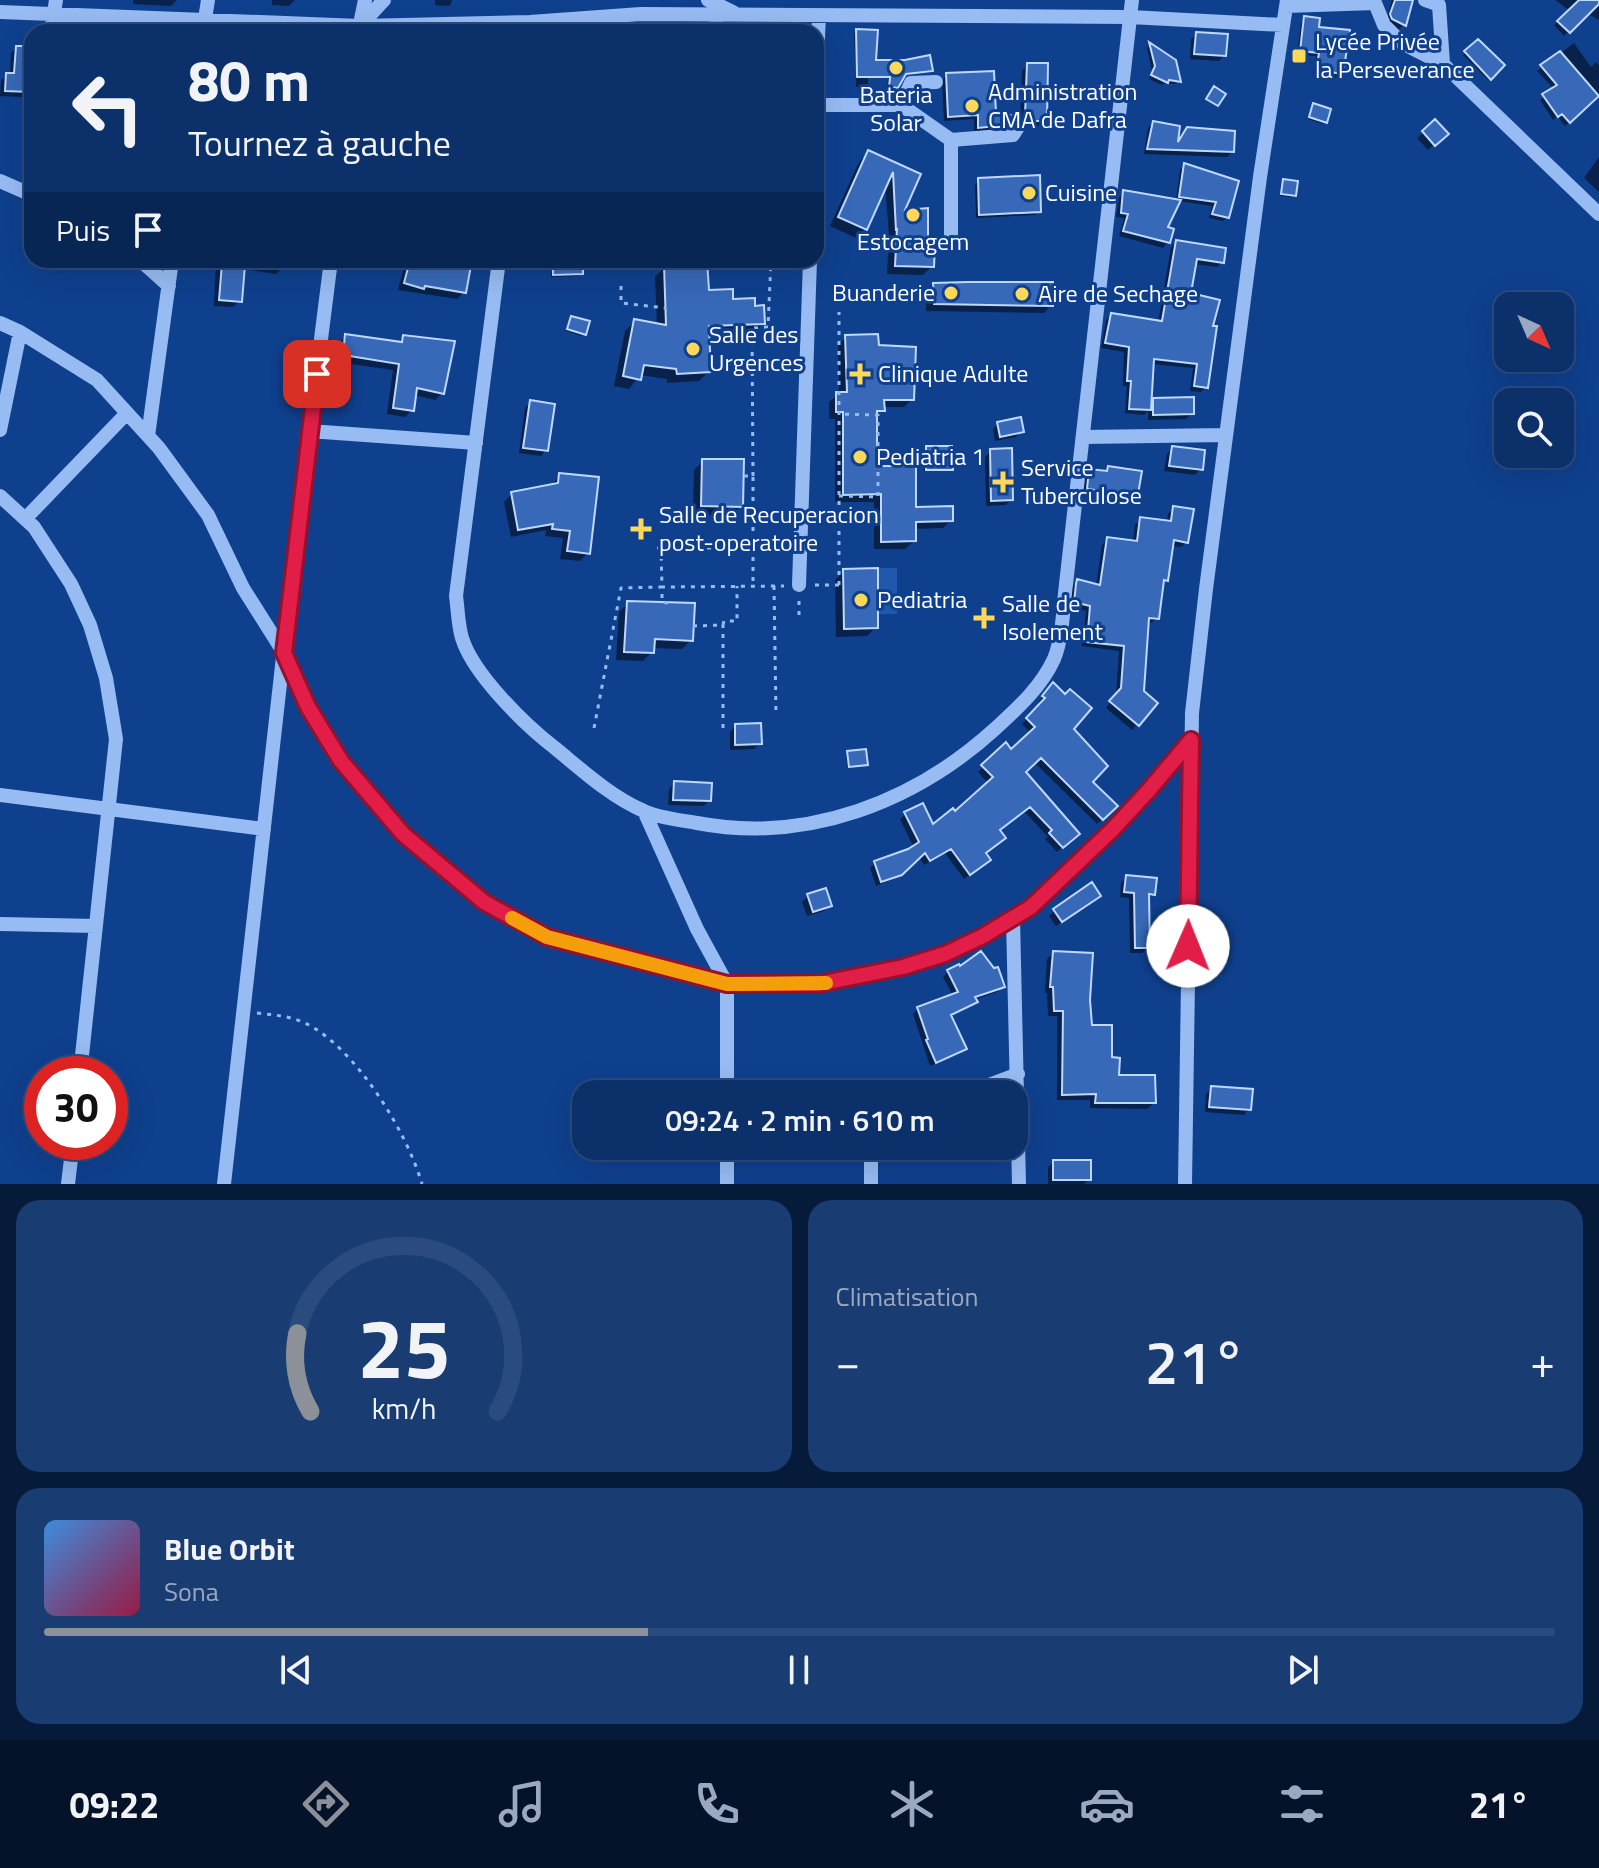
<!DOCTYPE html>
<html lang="fr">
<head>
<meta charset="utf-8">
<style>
  :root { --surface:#0b306a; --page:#193c72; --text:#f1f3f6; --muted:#9aa9c1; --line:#2b4b7e; --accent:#8c9099 }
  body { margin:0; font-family:"Titillium Web",sans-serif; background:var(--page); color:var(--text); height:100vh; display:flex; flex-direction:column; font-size:30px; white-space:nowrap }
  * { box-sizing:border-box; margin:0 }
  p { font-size:26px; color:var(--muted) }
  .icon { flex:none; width:44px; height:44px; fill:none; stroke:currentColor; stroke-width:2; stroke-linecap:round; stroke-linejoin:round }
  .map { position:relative; height:1184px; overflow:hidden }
  .drawer { display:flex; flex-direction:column; gap:16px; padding:16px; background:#061a3a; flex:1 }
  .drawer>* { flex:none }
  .banner { position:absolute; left:24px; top:24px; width:800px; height:244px; border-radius:24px; box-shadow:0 8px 32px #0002,0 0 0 2px var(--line); background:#0b306a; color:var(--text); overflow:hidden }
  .needle { width:52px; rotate:136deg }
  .controls { position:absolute; left:1494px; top:292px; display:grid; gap:16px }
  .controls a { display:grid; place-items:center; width:80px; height:80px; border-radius:16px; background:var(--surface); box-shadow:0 8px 32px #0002,0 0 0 2px var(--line); font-size:40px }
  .speed { position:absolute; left:24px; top:1056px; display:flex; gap:16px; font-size:40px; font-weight:700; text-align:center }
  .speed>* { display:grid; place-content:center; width:104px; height:104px; border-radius:50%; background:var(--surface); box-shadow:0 8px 32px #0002,0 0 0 2px var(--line); line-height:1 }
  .speed .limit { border:12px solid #d22; background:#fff; color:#111 }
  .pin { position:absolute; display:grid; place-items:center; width:68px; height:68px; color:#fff; margin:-34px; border-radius:16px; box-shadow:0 4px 12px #0006 }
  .me { position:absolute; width:88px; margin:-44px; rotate:1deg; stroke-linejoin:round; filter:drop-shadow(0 0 6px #0008) }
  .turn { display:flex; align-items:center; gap:28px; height:168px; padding:0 32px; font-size:36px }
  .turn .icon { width:104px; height:104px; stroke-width:2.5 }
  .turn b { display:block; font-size:56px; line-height:68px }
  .then { display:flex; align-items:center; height:76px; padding:0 32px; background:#0003; gap:16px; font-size:30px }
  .big { font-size:60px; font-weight:600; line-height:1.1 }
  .drawer .card { flex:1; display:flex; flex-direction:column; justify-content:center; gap:12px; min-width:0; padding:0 28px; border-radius:24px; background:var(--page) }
  .drawer .dial { align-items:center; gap:0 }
  .dial svg { height:208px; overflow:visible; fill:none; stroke:var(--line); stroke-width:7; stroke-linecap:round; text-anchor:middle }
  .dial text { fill:var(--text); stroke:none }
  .song { display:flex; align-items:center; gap:24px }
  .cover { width:96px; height:96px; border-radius:12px; background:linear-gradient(135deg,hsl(210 70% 55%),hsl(340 70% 35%)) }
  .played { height:8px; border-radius:4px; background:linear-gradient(90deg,var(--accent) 40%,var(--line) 40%) }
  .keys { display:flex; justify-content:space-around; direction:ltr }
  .heat { display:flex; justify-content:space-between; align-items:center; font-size:44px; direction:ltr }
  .drawer .tiles { flex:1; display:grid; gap:16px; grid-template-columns:1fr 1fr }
  .card:last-child { grid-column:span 2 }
  .trip { position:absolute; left:572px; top:1080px; width:456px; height:80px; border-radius:24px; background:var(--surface); box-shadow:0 8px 32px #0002,0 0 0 2px var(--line); font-weight:600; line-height:80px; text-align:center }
  .menu { display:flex; height:128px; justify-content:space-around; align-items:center; background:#04132a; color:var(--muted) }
  .menu .icon { width:56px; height:56px }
  .menu .on { color:var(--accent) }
  .menu b { font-size:36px; color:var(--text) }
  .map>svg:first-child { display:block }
</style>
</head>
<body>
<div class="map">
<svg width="1599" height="1184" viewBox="0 0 1599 1184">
  <rect width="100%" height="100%" fill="#0f408e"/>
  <path fill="#2158ad" d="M878 568H897V614H878Z"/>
  <path fill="#0007" d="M133 0H177L171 6 133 4Z
    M272 0H295L289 6 272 5Z
    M435 0H452L451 4 449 6 435 5Z
    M1392 0H1411L1404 25 1398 30 1386 21Z
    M1555 0H1599V20L1587 13 1564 36 1554 25 1570 11Z
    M1305 19 1317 29 1341 73 1337 77 1313 74 1316 56 1297 55 1301 23Z
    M669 26 684 27V32H664Z
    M856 31H867L868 84 866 87H856L854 33Z
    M1197 34 1225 55 1219 61 1190 59 1191 39Z
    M1478 42 1502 65 1488 80 1463 55Z
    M1574 43 1591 67 1596 62 1599 65V96L1565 126 1557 116 1553 120 1540 100 1554 89 1537 71Z
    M1149 45 1174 61 1178 81 1175 84 1165 83 1162 85 1149 79 1152 71 1147 48Z
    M17 48 28 91 22 97 0 96 1 80 10 75 11 53Z
    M889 64 931 70 903 76 893 90 887 89Z
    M1027 65 1045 120 1039 126H1023L1020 122 1022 71Z
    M947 75 994 114 1006 124 1000 130 974 132V119L944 121 942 80Z
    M1314 105 1325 122 1323 124 1308 119Z
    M1435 122 1446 134 1428 150 1417 138Z
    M1153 123 1175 146 1182 135 1232 152 1227 157 1144 154 1148 128Z
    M868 153 918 175 902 212 926 247 932 266 923 275 887 274 889 235 885 185 865 229 856 238 830 226 859 162Z
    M1599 157V192L1584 178Z
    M1184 165 1236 182 1227 217 1223 221 1209 218 1212 206 1178 201 1165 229 1168 242 1163 248 1119 236 1124 218 1116 217 1119 198 1124 192 1176 201 1180 170Z
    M979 180 1039 211 1035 215 976 218 975 185Z
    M1284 181 1294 195 1291 197 1280 196Z
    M1176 242 1222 262 1217 267 1194 264 1189 295 1211 327 1206 387 1201 392 1190 391 1193 368 1152 364 1150 403 1153 400 1192 413 1186 419 1148 420V411L1144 415 1125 413 1127 386H1123L1124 352 1101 348 1106 320 1111 315 1158 323 1171 247Z
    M216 260H284L283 267 276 274 242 269 240 301 233 307 214 306Z
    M406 260H470L464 292 457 299 398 290Z
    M543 260H565L581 273 579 276 551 277 552 266H543Z
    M685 260H762L757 265 705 261 707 292 753 308 763 323 753 334 708 335 709 371 699 381 667 383V379L640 375 629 389 614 386 625 331 635 321 657 325 655 277 665 267H678Z
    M934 285 1051 305 1044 313 926 311V293Z
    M572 318 584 334 582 336 566 331Z
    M346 336 397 343 403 337 442 393 435 400 414 395 412 410 405 417 387 414 393 370 337 362 339 343Z
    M846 337 877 347 912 399 904 407H882L875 418V468L914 509 951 520 943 528 914 529V541L905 549H874V502H835V419H829V402L839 394 838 345Z
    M531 402 546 450 541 456 519 453 525 408Z
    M998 424 1021 431 1016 437 995 441 993 429Z
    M927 448 951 469 948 471H924V450Z
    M1173 448 1201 469 1195 475 1164 471 1167 454Z
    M991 451 1011 499 1006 505 986 506 985 457Z
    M703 461 741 506 732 515H693L694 470Z
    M1109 469 1135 499 1130 504 1099 500 1100 495 1083 493 1085 476 1090 471 1104 473Z
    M560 475 588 553 580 561 560 559 563 538 545 536 546 530 511 537 504 502 512 494 551 486Z
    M1174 508 1187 542 1181 547 1171 546 1166 580 1161 585 1157 618 1151 623H1147L1137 724 1132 730 1106 708 1116 695 1119 651 1082 646 1086 611 1070 607 1072 587 1078 581 1096 586 1102 545 1108 539 1133 543 1135 525 1141 520 1167 523 1168 514Z
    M844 571 876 627 867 636 836 637 835 580Z
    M628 603 691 640 682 649 652 648V652L643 661 616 660 619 612Z
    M1048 690 1072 729 1090 782 1115 806 1097 824 1034 762 1024 772 1077 834 1057 852 1045 839 1048 837 1024 811 998 830 984 854 983 865 964 879 945 853 924 865 919 857 894 879 876 886 870 868 875 863 914 848 900 819 906 814 933 827 955 813 989 784 978 772 1006 745 1011 751 1031 733 1022 724 1041 704 1039 702Z
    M735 726 760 743 754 749 730 750V732Z
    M848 753 866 764 848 768 846 755Z
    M675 783 709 800 704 806 668 805 669 789Z
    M1127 877 1153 894 1147 900 1148 947 1142 953H1130L1129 898 1120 897 1121 883Z
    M808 896 829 905 824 911 807 916 802 902Z
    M1093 901 1056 926 1049 916 1055 910Z
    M1053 953 1088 1000 1090 1027 1110 1059 1117 1077 1154 1103 1147 1109 1090 1108V1100H1057V1016H1048L1047 993H1045L1047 959Z
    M993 971 1002 987 997 992 974 1000 970 1007 950 1017 964 1049 959 1054 930 1066 913 1014 918 1009 953 996 943 977 948 972Z
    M1212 1088 1249 1109 1244 1115 1205 1112 1206 1094Z
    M1054 1162 1089 1179 1084 1184H1048V1167Z"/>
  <path fill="#3769b8" stroke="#bed8fe" stroke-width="2" d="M1395 0H1413L1406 26 1392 19 1390 14Z
    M1579 0H1599V4L1570 33 1557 21Z
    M1304 16 1320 18 1319 27 1350 30 1343 74 1316 70 1319 53 1300 51Z
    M856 29 878 30 876 60H905L930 55 933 71 906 74 898 88 889 87 890 77H857Z
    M1196 32 1228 34 1226 56 1194 54Z
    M1478 39 1505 65 1491 80 1464 51Z
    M1149 42 1176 60 1181 82 1169 80 1168 83 1151 75 1155 66Z
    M16 46H32L30 92 5 91 6 73H14Z
    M1560 51 1599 96 1570 123 1562 114 1558 117 1542 94 1557 85 1540 65Z
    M1027 63H1048L1047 121H1029L1025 116Z
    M994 71 996 113 1011 115 1007 125 978 128V115L948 117 946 73Z
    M1214 86 1226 94 1218 106 1206 99Z
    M1313 103 1331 109 1327 123 1309 117Z
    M1435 119 1449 134 1435 146 1422 131Z
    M1153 121 1180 126 1178 142 1187 127 1235 131 1234 152 1147 149Z
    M868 150 921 174 905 210 928 208V245H935L934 267 895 266 897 228 896 231 893 172 867 230 838 217Z
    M1184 163 1239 181 1229 218 1212 214 1216 202 1179 197Z
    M1040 175 1041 212 979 215 978 178Z
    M1283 179 1298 181 1296 196 1281 194Z
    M1123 190 1181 200 1168 227 1174 229 1170 243 1123 231 1128 214 1121 213Z
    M1176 240 1226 248 1224 263 1197 259 1191 293 1220 300 1213 326H1217L1208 388 1194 386 1197 364 1154 359 1151 410 1129 409 1131 381H1127L1129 347 1105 343 1111 313 1162 321Z
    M410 260H472L466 293 425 286 424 289 404 283Z
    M553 260H583V274L553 275Z
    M688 260H707L709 290 733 289V299L755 298V306L764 305 765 324 709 326 711 372 677 374 676 369 644 365 641 380 623 376 634 319 666 325 664 265H689Z
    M222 263 245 265 242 302 219 300Z
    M968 282H1053V306L934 304 933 283Z
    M571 316 590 321 586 335 567 329Z
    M345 334 402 342 403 335 455 341 444 394 417 388 414 411 393 408 399 364 343 355Z
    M878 334 879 345 916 347 914 400H884L885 411H877V466H916V507L953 506V521L916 522V541L881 542V494L843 495V412H836V392H847L845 335Z
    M1194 397V414L1153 415V398Z
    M530 400 555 404 548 451 523 448Z
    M1021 417 1024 432 1000 437 997 422Z
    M926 446H952L953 470H926Z
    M1172 446 1205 450 1203 470 1169 466Z
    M1012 448 1013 500 991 501 990 449Z
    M702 459H744L743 507 701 506Z
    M1108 466 1142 471 1137 500 1103 495 1104 491 1087 489 1089 469 1107 471Z
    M559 473 599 477 590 554 567 551 570 531 552 529 553 524 518 530 511 492 558 483Z
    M1173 506 1194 509 1188 543 1174 540 1168 581 1164 580 1159 619 1149 618 1144 691 1158 703 1139 726 1109 701 1121 688 1124 646 1087 642 1090 606 1074 602 1076 584 1077 579 1100 585 1107 537 1137 541 1140 517 1171 521Z
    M878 568V628L844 629 843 569Z
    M627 601 695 603 693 641 655 639 654 653 624 652Z
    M1053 682 1065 694 1070 689 1092 708 1074 729 1108 766 1093 782 1118 806 1103 820 1041 758 1026 772 1080 834 1063 848 1049 833 1052 830 1030 807 1000 830 1006 838 986 853 991 860 970 875 951 849 930 861 925 853 902 875 881 882 874 861 908 849 919 842 904 812 923 803 933 824 953 808 955 811 993 777 981 765 1006 742 1011 749 1035 727 1026 718 1045 698 1042 696Z
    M761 723 762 744 735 745V724Z
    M866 749 868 765 849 767 847 751Z
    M674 781 712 783 711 801 673 800Z
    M1126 875 1157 878 1155 895 1149 894 1150 948H1135L1134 893 1124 892Z
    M1092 882 1101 896 1062 922 1053 909Z
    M826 888 832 906 813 912 807 894Z
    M981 951 994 968 998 967 1005 987 975 997 978 1002 951 1015 967 1049 936 1063 926 1040 928 1039 917 1007 958 992 947 970 959 964 960 966Z
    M1053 951 1093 953 1090 1000 1092 1025H1112V1057L1120 1058 1119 1075H1155L1156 1103H1095L1096 1094 1062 1095 1063 1011H1054L1053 987H1050Z
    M1211 1086 1253 1089 1251 1110 1209 1107Z
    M1053 1160H1091V1180H1053Z"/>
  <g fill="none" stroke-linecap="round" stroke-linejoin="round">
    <path stroke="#97bcf3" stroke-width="3" stroke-dasharray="4 6" stroke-linecap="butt" d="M621 286V303L666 308
      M744 476H753V586
      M753 476 752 328 768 327 771 260
      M839 496 878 497V415L839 414
      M657 548H753
      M815 585H844
      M839 585V312
      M774 586 776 716
      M668 603 662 602V587L784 586
      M799 615V599
      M693 626 723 625 724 621H737V586
      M594 728 621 588 662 587 661 548
      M723 728V625
      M257 1013C274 1015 290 1016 305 1023 355 1047 407 1132 422 1184"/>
    <path stroke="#97bcf3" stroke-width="14" d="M708 0 733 12
      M1425 0 1439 5 1443 64
      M1286 6 1375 3 1384 25 1402 43 1443 64 1599 214
      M0 12 360 26 530 22 641 14 1130 17 1283 25
      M360 24 365 0
      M360 26 384 0
      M51 32 56 0
      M203 32 208 0
      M716 32 717 15
      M816 81 819 16
      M816 105H901L951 140V243
      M901 105 911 83 936 82
      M951 140 1013 135 1020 124
      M0 181 32 195
      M140 260 169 286
      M499 260 456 596C458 610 458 625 462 638 473 674 525 725 555 748 582 770 611 797 644 811 659 818 680 820 697 823 807 844 915 802 996 728 1019 707 1041 687 1054 659 1062 639 1063 614 1065 593L1132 0
      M0 323 20 332 97 380 159 448 208 515 243 588 284 653 308 707 341 761 403 834 484 902 547 937 727 984H818L903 967 945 954 983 936 1031 907 1112 830 1149 790 1191 740
      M0 430 20 332
      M309 431 476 443
      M148 436 172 260
      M1083 437 1226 435
      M0 496 34 527 71 584 90 625 106 678 116 739 80 1074
      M25 519 127 413
      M799 585 810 260
      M0 795 264 829
      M644 811 697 929 727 984V1094
      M1013 918 1019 1184
      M0 924 96 926
      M965 1094 1018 1074
      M871 1146V1184
      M68 1184 73 1142
      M224 1184 300 505 331 260
      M727 1184V1146
      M1185 1184 1192 713 1206 589 1260 177 1287 0"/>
  </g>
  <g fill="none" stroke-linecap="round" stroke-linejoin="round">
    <defs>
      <path id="route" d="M317 374 284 653 308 707 341 761 403 834 484 902 547 937 727 984H818L903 967 945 954 983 936 1031 907 1112 830 1149 790 1191 740 1188 946"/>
    </defs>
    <use href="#route" stroke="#92132f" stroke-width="20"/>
    <use href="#route" stroke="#e11d48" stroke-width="14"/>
    <path stroke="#f59e0b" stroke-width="14" d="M512 918 547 937 727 984 826 983"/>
  </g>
  <g fill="#ffd859" stroke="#0f408e" stroke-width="3">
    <rect x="1291" y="48" width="16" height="16" rx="4"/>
    <circle cx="896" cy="68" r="8"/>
    <circle cx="972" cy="106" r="8"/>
    <circle cx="1029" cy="193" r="8"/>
    <circle cx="913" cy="215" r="8"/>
    <circle cx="951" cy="293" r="8"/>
    <circle cx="1022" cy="294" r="8"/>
    <circle cx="693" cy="349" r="8"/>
    <path d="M856 362h8v8h8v8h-8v8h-8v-8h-8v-8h8z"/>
    <circle cx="860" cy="457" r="8"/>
    <path d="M999 470h8v8h8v8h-8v8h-8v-8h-8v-8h8z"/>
    <path d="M637 517h8v8h8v8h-8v8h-8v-8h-8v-8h8z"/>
    <circle cx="861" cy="600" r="8"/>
    <path d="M980 606h8v8h8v8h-8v8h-8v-8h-8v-8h8z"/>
  </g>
  <g text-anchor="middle" stroke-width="6" stroke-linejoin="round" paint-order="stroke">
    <g font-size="24" fill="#fff" stroke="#0f408e" text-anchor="start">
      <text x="1315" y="50">Lycée Privée<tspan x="1315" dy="28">la Perseverance</tspan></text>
      <text x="988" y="100">Administration<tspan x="988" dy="28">CMA de Dafra</tspan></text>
      <text x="896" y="103" text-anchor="middle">Bateria<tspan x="896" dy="28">Solar</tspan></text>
      <text x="1045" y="201">Cuisine</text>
      <text x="913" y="250" text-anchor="middle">Estocagem</text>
      <text x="935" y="301" text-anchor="end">Buanderie</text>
      <text x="1038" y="302">Aire de Sechage</text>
      <text x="709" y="343">Salle des<tspan x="709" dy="28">Urgences</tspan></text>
      <text x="878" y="382">Clinique Adulte</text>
      <text x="876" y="465">Pediatria 1</text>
      <text x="1021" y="476">Service<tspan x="1021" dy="28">Tuberculose</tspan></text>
      <text x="659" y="523">Salle de Recuperacion<tspan x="659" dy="28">post-operatoire</tspan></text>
      <text x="877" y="608">Pediatria</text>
      <text x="1002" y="612">Salle de<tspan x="1002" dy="28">Isolement</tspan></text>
    </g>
  </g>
</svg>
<div class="controls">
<a><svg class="needle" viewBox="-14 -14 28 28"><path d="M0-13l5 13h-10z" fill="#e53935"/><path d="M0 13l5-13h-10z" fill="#9aa9c1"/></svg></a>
<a><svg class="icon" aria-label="search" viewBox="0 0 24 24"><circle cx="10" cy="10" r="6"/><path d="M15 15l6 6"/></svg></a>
</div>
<div class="speed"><div class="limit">30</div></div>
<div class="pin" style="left:317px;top:374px;background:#d93025"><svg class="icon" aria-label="arrive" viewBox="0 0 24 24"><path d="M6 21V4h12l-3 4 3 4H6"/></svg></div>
<svg class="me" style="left:1188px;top:946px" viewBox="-20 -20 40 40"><circle r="19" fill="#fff"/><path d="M0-13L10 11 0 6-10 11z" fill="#e11d48"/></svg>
<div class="trip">09:24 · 2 min · 610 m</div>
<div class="banner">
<div class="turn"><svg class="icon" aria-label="left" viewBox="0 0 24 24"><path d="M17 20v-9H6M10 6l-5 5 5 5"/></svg><div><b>80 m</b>Tournez à gauche</div></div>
<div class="then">Puis<svg class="icon" aria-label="arrive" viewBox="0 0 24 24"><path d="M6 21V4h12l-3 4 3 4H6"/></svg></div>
</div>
</div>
<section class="drawer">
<div class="tiles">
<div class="card dial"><svg viewBox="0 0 100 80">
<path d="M14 69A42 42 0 1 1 86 69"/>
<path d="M14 69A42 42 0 0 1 9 39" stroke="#8c9099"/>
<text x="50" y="56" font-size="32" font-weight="700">25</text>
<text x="50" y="72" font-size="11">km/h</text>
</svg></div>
<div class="card"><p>Climatisation</p>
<div class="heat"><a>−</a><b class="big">21°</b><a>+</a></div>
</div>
<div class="card">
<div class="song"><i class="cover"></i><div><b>Blue Orbit</b><p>Sona</p></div></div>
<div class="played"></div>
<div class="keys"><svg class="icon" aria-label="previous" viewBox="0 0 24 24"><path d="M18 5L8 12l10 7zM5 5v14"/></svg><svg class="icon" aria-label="pause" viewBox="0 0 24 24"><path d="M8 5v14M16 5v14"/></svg><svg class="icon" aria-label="next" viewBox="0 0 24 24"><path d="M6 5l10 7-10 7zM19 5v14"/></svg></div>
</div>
</div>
</section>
<nav class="menu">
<b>09:22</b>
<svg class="icon on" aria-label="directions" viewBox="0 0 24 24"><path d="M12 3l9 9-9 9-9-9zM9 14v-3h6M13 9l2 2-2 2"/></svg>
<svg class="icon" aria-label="music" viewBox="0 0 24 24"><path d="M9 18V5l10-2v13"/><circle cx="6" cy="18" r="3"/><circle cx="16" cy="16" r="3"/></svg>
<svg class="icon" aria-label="phone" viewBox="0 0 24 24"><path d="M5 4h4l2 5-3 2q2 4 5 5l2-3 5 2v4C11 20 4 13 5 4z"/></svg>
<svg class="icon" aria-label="climate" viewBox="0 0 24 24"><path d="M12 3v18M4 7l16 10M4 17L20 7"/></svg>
<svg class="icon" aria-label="car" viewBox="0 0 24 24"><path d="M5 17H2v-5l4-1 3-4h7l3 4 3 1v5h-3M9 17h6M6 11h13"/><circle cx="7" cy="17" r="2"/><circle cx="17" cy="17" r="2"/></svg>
<svg class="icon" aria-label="filters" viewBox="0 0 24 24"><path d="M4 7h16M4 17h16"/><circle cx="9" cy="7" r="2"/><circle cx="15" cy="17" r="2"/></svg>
<b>21°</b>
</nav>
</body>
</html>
